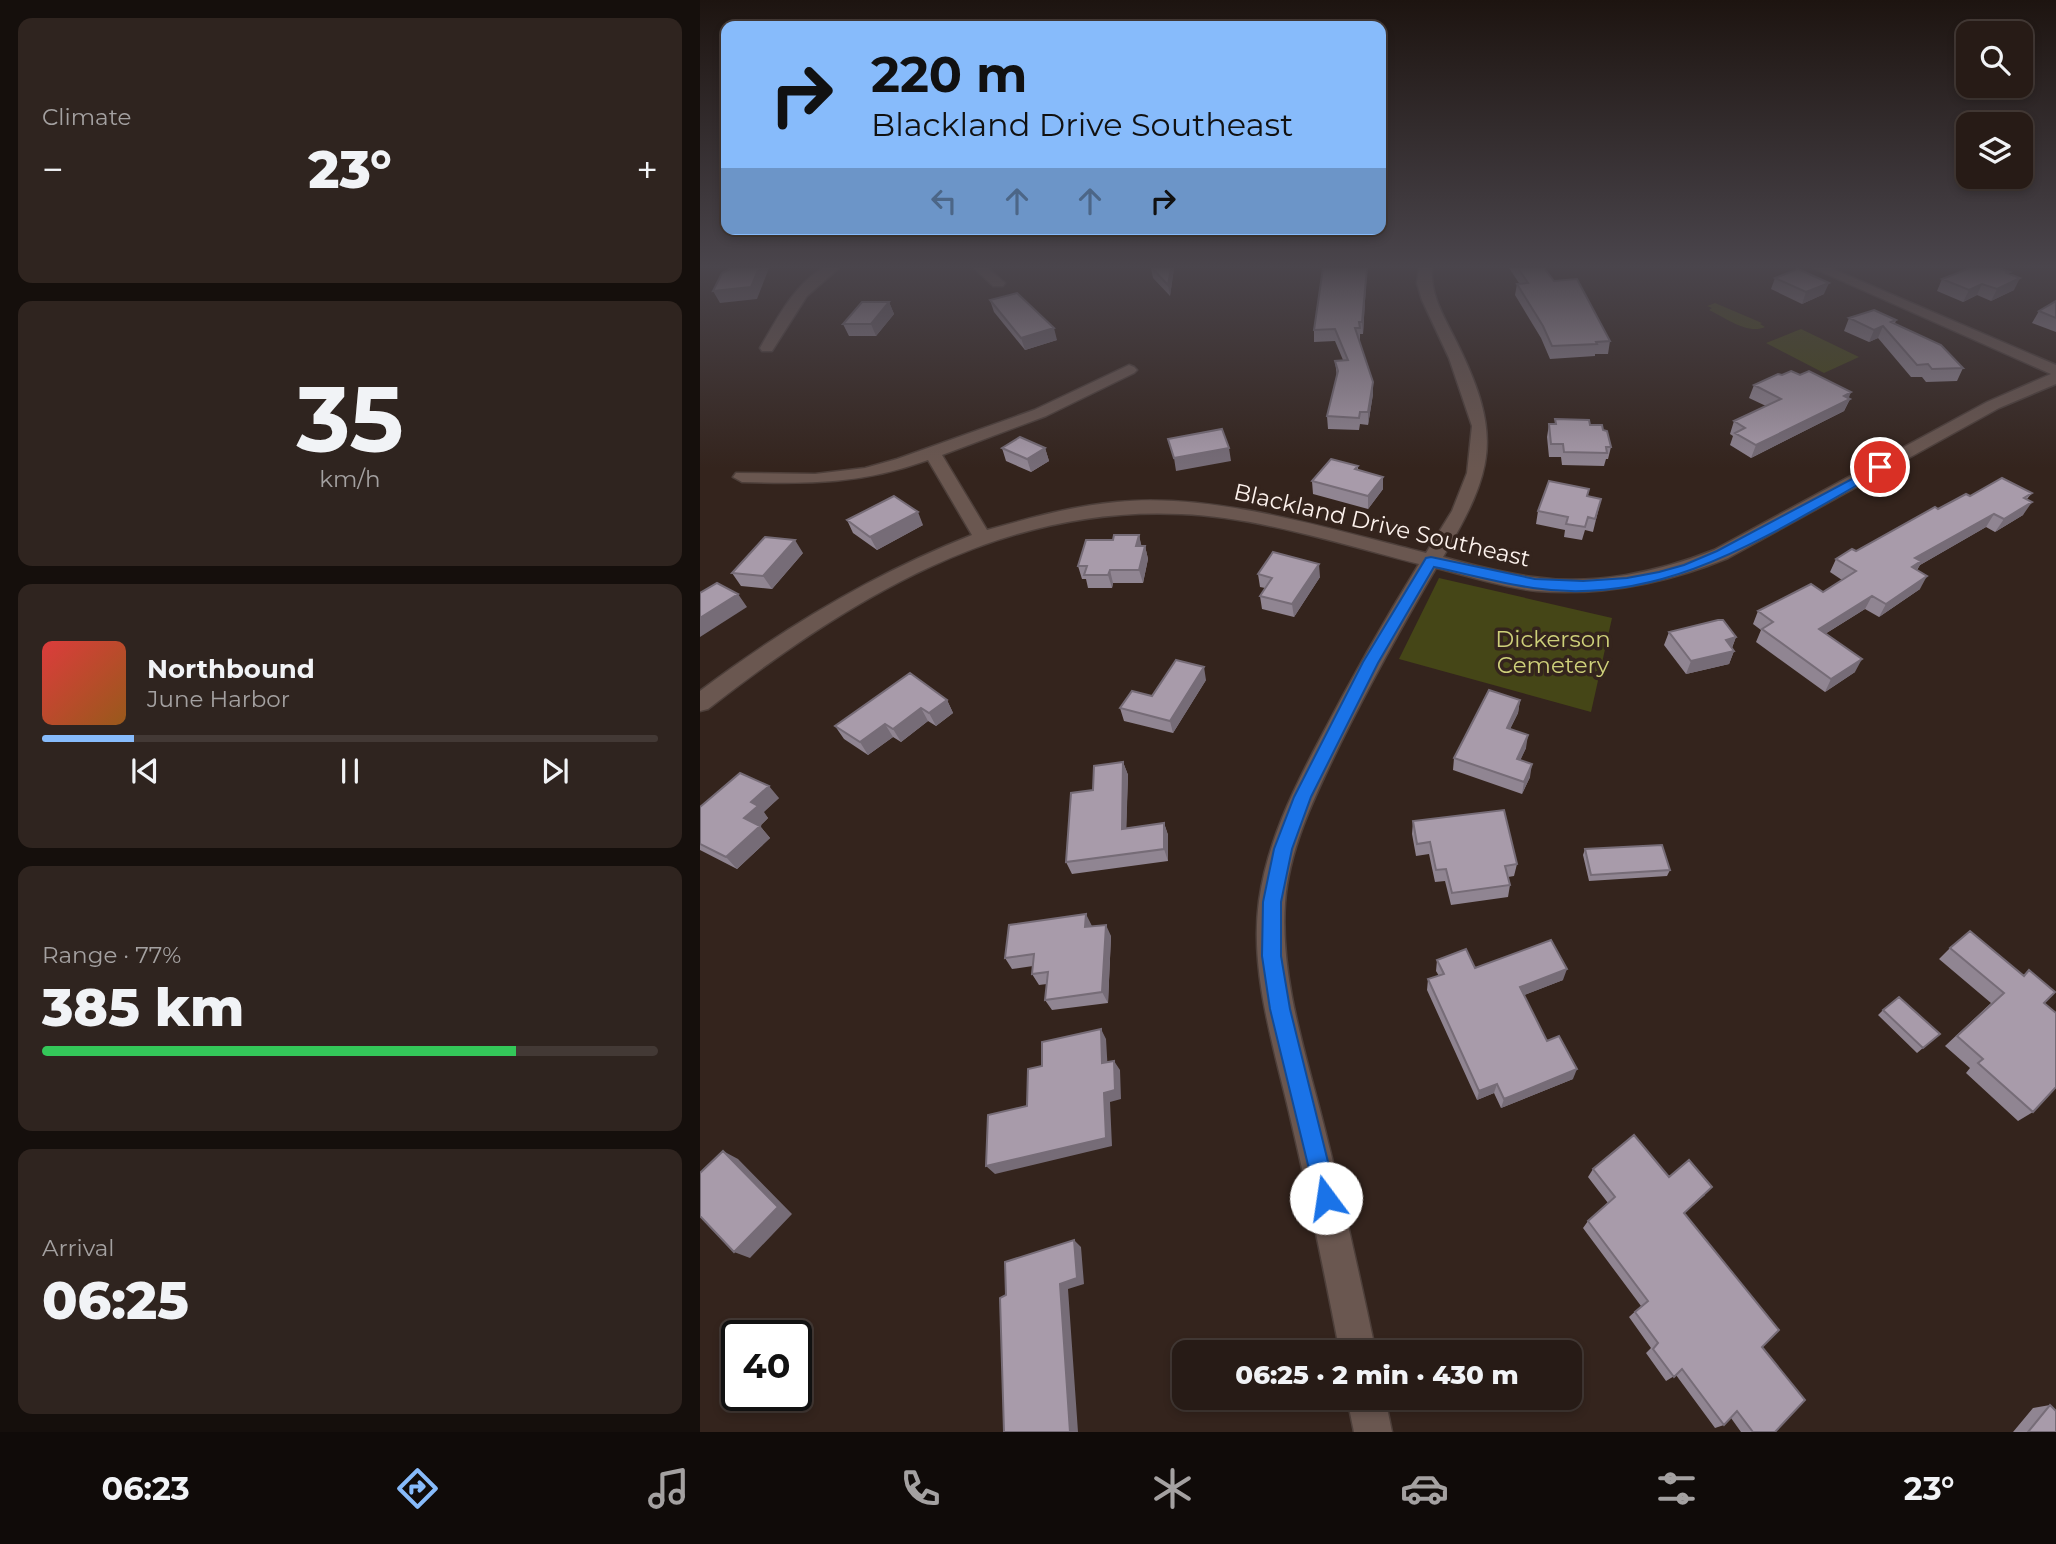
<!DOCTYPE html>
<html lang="en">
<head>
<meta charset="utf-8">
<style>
  :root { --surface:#271b16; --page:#2f241f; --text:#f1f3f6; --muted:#a4a1a1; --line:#433935; --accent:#87bbfb }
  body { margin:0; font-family:Montserrat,sans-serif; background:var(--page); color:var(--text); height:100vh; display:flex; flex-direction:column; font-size:26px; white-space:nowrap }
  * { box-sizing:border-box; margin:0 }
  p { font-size:23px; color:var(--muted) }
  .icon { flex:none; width:38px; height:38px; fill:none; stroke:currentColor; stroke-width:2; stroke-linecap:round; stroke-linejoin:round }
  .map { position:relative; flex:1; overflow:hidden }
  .details { display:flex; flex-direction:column; gap:18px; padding:18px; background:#150f0c; width:700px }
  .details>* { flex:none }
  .guide { position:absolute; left:21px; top:21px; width:665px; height:214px; border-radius:14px; box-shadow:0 4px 10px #0003,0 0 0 2px var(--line); background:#87bbfb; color:#111; overflow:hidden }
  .fabs { position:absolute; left:1256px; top:21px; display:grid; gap:14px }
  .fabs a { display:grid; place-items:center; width:77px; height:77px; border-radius:14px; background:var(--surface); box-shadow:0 4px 10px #0003,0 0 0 2px var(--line); font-size:35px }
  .speed { position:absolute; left:21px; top:1320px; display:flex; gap:14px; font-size:35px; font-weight:700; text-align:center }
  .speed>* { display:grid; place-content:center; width:91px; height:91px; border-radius:50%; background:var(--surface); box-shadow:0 4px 10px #0003,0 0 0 2px var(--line); line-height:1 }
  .speed .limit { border:4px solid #111; border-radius:10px; background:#fff; color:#111 }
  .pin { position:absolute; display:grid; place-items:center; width:60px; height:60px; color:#fff; margin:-30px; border:4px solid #fff; border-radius:50%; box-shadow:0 2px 7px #0007 }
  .me { position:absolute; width:77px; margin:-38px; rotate:346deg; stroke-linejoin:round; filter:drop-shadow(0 0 5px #0008) }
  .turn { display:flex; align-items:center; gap:24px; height:147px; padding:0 35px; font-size:32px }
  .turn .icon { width:91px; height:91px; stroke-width:2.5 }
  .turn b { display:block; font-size:49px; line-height:60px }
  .lanes { display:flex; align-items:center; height:66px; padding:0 35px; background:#0003; justify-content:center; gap:35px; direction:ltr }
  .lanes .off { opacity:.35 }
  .big { font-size:52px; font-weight:800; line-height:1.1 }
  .details .widget { flex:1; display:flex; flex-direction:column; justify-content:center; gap:10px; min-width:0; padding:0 24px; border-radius:14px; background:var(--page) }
  .details .dial { align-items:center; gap:0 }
  .dial b { font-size:91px; line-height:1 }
  .song { display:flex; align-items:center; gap:21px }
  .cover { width:84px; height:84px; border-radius:10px; background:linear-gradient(135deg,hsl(0 70% 55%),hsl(30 70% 35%)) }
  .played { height:7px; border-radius:4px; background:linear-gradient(90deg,var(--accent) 15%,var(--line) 15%) }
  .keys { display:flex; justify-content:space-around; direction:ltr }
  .heat { display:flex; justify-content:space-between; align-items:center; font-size:38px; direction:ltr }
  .charge { height:10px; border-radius:5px; background:linear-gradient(90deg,#34c759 77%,var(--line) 0) }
  .trip { position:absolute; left:472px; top:1340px; width:410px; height:70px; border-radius:14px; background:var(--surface); box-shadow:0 4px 10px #0003,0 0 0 2px var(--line); font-weight:800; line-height:70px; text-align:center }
  .menu { display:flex; height:112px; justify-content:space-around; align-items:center; background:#100b09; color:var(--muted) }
  .menu .icon { width:49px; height:49px }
  .menu .active { color:var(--accent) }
  .menu b { font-size:32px; color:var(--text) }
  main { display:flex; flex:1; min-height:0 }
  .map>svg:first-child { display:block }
</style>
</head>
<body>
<main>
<section class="details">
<div class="widget"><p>Climate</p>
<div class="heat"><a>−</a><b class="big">23°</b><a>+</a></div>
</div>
<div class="widget dial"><b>35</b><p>km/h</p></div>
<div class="widget">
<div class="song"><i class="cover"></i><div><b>Northbound</b><p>June Harbor</p></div></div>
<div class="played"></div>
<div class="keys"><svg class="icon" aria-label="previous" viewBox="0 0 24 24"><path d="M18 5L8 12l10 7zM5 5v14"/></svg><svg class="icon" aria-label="pause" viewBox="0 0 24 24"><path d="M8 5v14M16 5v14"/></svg><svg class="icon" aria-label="next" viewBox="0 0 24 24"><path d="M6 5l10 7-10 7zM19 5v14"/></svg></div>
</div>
<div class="widget"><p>Range · 77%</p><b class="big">385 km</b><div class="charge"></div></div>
<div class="widget"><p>Arrival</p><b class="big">06:25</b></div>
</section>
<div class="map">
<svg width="1356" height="1432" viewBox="0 0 1356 1432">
  <rect width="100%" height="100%" fill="#34241d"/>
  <path fill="#454617" d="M1015 303 1062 323 1060 324 1065 327C1048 335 1026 318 1009 310L1012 308 1007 306Z
    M1101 329 1159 357 1124 373 1066 343Z
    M739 578 912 618 891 712 699 659Z"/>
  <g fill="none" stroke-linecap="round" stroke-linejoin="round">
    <defs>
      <path id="minor" d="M123 268H139L107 296 72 351H62L60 348C77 319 93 286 123 268Z
        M274 268H288L305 283 303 286H293Z
        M719 268H732C730 296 745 318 757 343 803 436 794 471 743 557 772 565 803 573 833 577 893 586 959 572 1014 550L1287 402 1351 374 1113 268H1130L1356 365V384L1299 408 1028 558C967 583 903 596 837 591 804 588 769 576 736 568 702 626 670 684 640 744 616 794 589 847 585 903 580 979 606 1054 624 1126 643 1201 660 1277 676 1353H640C625 1276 610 1201 592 1125 576 1053 549 975 559 901 567 843 593 790 620 739 651 679 684 621 719 564 644 545 559 517 481 514 299 505 147 601 8 709L0 711V691C85 627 173 574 272 535L228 460C162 484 111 484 42 482L33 477 36 473 115 474 165 468 197 459 334 410 429 365 434 367 437 370 434 373 346 416 242 455 287 530C330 518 372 506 417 502 514 492 632 530 726 553L752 511 767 473 772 426 749 358 722 300 717 283Z
        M647 1398H685L692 1432H654Z"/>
    </defs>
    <use href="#minor" stroke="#4d3f3a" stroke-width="3"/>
    <use href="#minor" fill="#6a5750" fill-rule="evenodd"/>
  </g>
  <path fill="#908592" d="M451 268H474L470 296 453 278Z
    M667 268 663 334H660V340H659L673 382V394L668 425 660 424 659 430 628 429 627 416 637 377 635 361 643 360 635 341 614 342V330Z
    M809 268H844L854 281 910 341 908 354H895V356L850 359 841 338 815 295 817 284 819 283Z
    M1310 272 1309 274 1314 290 1291 301 1277 295 1263 302 1237 291 1242 279Z
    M1075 278 1124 294 1102 304 1071 289Z
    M290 300 357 340 325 350 294 312Z
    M1356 301V332L1332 323 1339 311Z
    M189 302 194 314 176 336H149L143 324Z
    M1149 318 1196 320 1195 324 1263 368 1257 381 1226 382 1222 377H1211L1178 338 1169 342 1144 331Z
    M1054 385 1148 398 1150 399 1144 411 1051 458 1030 445 1033 436 1030 434 1034 421 1066 406 1049 398Z
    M855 419 903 430 911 447 908 459H906L904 466 862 465 861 457H849L847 437 849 424H855Z
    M302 448H345L349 461 331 472 306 461Z
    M658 466V470L683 477V489L668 509 613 494 612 481Z
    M889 489 887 496 901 499 893 532 885 530 882 540 864 537 865 530 836 524 838 511Z
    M1332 493 1327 499 1323 515 1295 532 1286 527 1220 565 1217 570 1220 589 1179 617 1165 609 1125 634 1155 672 1125 692 1056 642 1061 630 1053 624 1058 611 1123 592 1142 580 1130 572 1136 559 1156 551 1238 509 1270 496Z
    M147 520 223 525 177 550 153 533Z
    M439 535 441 546H445L448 559 443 583H413L412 588H388L386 579H382L378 566 413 540Z
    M103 553 72 589 41 586 32 573Z
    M558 574 620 577 594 617 562 609 560 596 565 588 560 587Z
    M969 632 1036 637 1032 648 1034 651 1029 664 986 674 964 645Z
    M506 680 473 733 424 721 420 708 452 696Z
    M247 700 253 713 236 726 228 721 201 742 193 737 168 755 144 739 135 726Z
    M820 700 818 713 810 729 826 748 820 760 830 777 822 794 753 770 754 758Z
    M423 762 428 775 426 828 464 823 468 835V861L372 874 366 862 393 790Z
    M79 798 63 812 68 818 60 826 70 838 37 869 0 850V807Z
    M713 821 817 864 814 876 808 877 810 885 808 897 751 905 745 881 735 882 729 854 716 856 712 834Z
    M885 849 970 870 967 876 889 881 883 855Z
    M392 926 411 936 408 1003 352 1010 345 1000 347 984 339 985 332 974 333 966 312 969 305 958Z
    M1250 948 1344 1003 1333 1112 1318 1121 1266 1073 1270 1068 1245 1046 1291 1003 1239 959Z
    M737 960 775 968 863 980 824 995 847 1041 873 1079 801 1108 794 1093 777 1100 727 990 728 979 739 976 736 971Z
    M1183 1010 1240 1034 1217 1053 1178 1015Z
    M893 1169 969 1177 1005 1195 984 1213 1062 1347 1075 1432H1041L1031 1418 1024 1425 1015 1428 976 1375 966 1381 946 1353 951 1348 929 1317 941 1306 883 1228 888 1221 908 1203 888 1177Z
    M1350 1405 1356 1432H1313L1333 1408Z"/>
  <path fill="#766c77" d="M59 268H69L57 299 20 303 13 291Z
    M471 268H474L470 296 468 285Z
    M667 268 663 334 662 322Z
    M1320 278 1314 290 1291 301 1297 289Z
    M1129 283 1124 294 1102 304 1106 292Z
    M1282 284 1277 295 1263 302 1269 290Z
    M189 302 194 314 176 336 171 324Z
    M1183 326 1178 338 1169 342 1174 330Z
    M354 328 357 340 325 350 321 338Z
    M673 382V394L668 425V412Z
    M1151 392 1148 400 1150 399 1144 411 1051 458 1056 445Z
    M345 448 349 461 331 472 327 459Z
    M529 448 531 461 476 471 474 458Z
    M683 477V489L668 509V496Z
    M1332 502 1323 515 1295 532 1304 519Z
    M218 512 223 525 177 550 170 537Z
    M1294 514 1286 527 1220 565 1214 574 1205 580 1215 558Z
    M439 535 442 548 436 546Z
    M95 540 103 553 72 589 63 576Z
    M445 546 448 559 443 583 439 570Z
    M619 564 620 577 594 617 592 604Z
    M410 570 413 583 412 588 408 575Z
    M1227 576 1220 589 1179 617 1186 604Z
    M38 594 47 607 0 637V618Z
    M1172 596 1165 609 1112 642 1119 629Z
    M1036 637 1031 650 1026 640Z
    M1034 651 1029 664 986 674 991 661Z
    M1162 659 1155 672 1125 692 1131 679Z
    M504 667 506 680 473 733 470 721Z
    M247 700 253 713 236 726 229 713Z
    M820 700 818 713 804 741 807 728Z
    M221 708 228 721 201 742 193 729Z
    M185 724 193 737 168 755 160 742Z
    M828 735 826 748 815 772 817 759Z
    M423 762 428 775 426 841 422 829Z
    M832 764 830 777 822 794 824 782Z
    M69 786 79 798 64 812 68 818 60 826 70 838 37 869 26 857 51 802Z
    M464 823 468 835V861L464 849Z
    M386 914 392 926 385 927Z
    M406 925 411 936 408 1003 402 992Z
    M867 969 863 980 817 998 820 987Z
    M401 1029 406 1039 408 1073 402 1063Z
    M414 1061 420 1070 421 1099 410 1102 412 1146 295 1174 286 1166 404 1093Z
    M877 1069 873 1079 801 1108 804 1099Z
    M797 1084 794 1093 777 1100 779 1091Z
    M23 1151 38 1159 92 1214 50 1258 34 1252Z
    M374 1240 381 1247 384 1284 368 1289 378 1432H370L360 1284Z"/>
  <path fill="#a89baa" stroke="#766c77" stroke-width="2" d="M32 268H59L51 287 13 291 22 273Z
    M452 268H471L468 285Z
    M623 268H667L662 322H659L660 328H655L673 382 668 412H660L659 418 627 416 638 371 635 361 648 360 635 329 614 330Z
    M818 268H844L854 281 877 279 910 341 896 342 897 344 852 346 843 326 817 284 828 283Z
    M1270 268H1298L1310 272 1307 273 1320 278 1297 289 1282 284 1269 290 1242 279Z
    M1098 269 1129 283 1106 292 1075 278Z
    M317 293 354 328 321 338 290 300Z
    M1356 301V318L1339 311Z
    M162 302H189L171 324H143Z
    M1174 310 1196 320 1191 322 1241 345 1263 368 1232 369 1228 364 1217 365 1183 326 1174 330 1149 318Z
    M1091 371 1100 375 1109 371 1151 392 1144 396 1150 399 1056 445 1035 433 1045 428 1034 421 1081 399 1054 385 1078 374 1082 375Z
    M855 419 889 420 890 425H902L903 430 907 431 911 447H906L907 453 864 452 863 444H851L849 424H856Z
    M522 429 529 448 474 458 468 439Z
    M320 437 345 448 327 459 302 448Z
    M631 459 658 466 655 469 683 477 668 496 612 481Z
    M1302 478 1332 493 1324 498 1332 502 1304 519 1294 514 1215 558 1221 561 1212 567 1227 576 1186 604 1172 596 1119 629 1162 659 1131 679 1062 629 1073 622 1058 611 1111 584 1123 592 1156 571 1136 559 1152 549 1156 551 1235 507 1238 509 1266 494 1270 496Z
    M849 481 889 489 887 496 901 499 895 519 888 517 885 527 866 524 868 517 838 511Z
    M194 496 218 512 170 537 147 520Z
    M414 535H439L436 546H445L439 570H410L408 575H384L387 566H378L386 540H413Z
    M65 537 95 540 63 576 32 573Z
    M573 552 619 564 592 604 560 596 572 578 558 574Z
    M17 583 38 594 0 618V593Z
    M1018 620H1023L1036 637 1026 640 1034 651 991 661 969 632Z
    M476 660 504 667 470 721 420 708 432 691 452 696Z
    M210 673 247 700 229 713 221 708 193 729 185 724 160 742 135 726Z
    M789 690 820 700 807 728 828 735 817 759 832 764 824 782 754 758Z
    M423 762 422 829 464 823V849L366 862 371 793 393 790 394 766Z
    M40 773 69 786 51 802 58 806 44 818 60 826 26 857 0 844V807Z
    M804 810 817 864 805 866 810 885 752 893 746 869 736 870 730 842 717 844 713 821Z
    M962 845 970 870 891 875 885 849Z
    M386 914 385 927 406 925 402 992 345 1000 348 972 332 974 334 954 305 958 309 925Z
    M1270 931 1324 976 1329 970 1355 992 1344 1003 1356 1013V1087L1333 1112 1278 1063 1283 1059 1257 1036 1304 993 1250 948Z
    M851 940 867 969 820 987 847 1041 859 1036 877 1069 804 1099 797 1084 779 1091 728 979 744 974 737 960 766 949 775 968Z
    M1199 997 1240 1034 1223 1048 1183 1010Z
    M401 1029 402 1063 414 1061 415 1090 404 1093 406 1138 286 1166 288 1115 327 1106 328 1069 342 1066V1042Z
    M934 1135 969 1177 989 1160 1012 1187 984 1213 1079 1330 1062 1347 1105 1400 1075 1432H1053L1037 1411 1024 1425 982 1369 974 1377 953 1349 958 1343 935 1312 948 1301 888 1221 915 1197 893 1169Z
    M23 1151 78 1207 34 1252 0 1216V1173Z
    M374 1240 377 1278 360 1284 370 1432H304L300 1298 306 1295 305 1262Z
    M1350 1405 1356 1411V1432H1328Z"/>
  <linearGradient id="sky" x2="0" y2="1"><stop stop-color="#1d1410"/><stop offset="0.57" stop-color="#4a454c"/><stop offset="1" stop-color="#4a454c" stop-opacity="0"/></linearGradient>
  <rect width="1356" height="468" fill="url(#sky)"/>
  <path fill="#1a73e8" stroke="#114b97" stroke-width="2" d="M1180 464 1184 465V470C1074 531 967 608 833 588 800 583 767 574 734 567L678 663 611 797 592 849 581 902V956L590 1009 637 1198 634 1206 626 1209 618 1206 570 1009 562 956 563 902 574 849 594 797 663 662 726 558 731 557 835 579 883 581 927 578 959 572 984 565 1017 551Z"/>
  <g text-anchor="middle" stroke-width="7" stroke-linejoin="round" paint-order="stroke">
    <g font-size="23" fill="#fdf2ed" stroke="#34241d">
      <text transform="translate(682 525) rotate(13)" y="8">Blackland Drive Southeast</text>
    </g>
    <g font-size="23" fill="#ced07a" stroke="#34241d">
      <text x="853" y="647">Dickerson<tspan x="853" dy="26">Cemetery</tspan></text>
    </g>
  </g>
</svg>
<div class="fabs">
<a><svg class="icon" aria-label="search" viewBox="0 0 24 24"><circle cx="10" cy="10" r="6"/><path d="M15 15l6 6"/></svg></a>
<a><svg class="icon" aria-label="layers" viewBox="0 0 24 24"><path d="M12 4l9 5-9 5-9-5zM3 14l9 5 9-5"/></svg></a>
</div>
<div class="speed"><div class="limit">40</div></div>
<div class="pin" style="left:1180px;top:467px;background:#d93025"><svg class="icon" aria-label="arrive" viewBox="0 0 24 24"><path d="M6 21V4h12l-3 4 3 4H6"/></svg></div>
<svg class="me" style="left:626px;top:1198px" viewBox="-20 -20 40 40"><circle r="19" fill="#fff"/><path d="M0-13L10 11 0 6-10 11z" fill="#1a73e8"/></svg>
<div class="trip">06:25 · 2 min · 430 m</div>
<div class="guide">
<div class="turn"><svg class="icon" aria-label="right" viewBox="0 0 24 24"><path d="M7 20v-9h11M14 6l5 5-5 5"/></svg><div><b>220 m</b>Blackland Drive Southeast</div></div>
<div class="lanes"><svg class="icon off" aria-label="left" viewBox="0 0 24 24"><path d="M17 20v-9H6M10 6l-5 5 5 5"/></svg><svg class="icon off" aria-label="ahead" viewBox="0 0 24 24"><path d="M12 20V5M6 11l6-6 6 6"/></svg><svg class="icon off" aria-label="ahead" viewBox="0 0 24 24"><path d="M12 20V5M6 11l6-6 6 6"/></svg><svg class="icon" aria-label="right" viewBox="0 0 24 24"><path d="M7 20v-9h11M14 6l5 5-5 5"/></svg></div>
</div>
</div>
</main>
<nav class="menu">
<b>06:23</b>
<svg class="icon active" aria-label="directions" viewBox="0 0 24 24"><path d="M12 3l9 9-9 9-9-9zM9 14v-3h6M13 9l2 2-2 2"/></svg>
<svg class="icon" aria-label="music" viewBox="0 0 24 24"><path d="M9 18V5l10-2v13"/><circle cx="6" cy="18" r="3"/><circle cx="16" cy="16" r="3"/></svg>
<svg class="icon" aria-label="phone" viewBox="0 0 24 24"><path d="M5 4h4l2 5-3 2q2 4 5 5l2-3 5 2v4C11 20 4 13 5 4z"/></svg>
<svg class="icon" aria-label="climate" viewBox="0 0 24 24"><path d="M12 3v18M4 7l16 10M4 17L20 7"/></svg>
<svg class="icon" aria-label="car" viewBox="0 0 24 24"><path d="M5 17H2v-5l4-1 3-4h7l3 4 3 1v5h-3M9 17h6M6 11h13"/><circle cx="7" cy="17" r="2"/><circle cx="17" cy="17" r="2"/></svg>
<svg class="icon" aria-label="filters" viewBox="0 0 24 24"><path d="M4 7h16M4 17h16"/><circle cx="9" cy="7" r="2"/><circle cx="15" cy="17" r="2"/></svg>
<b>23°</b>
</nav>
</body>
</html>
